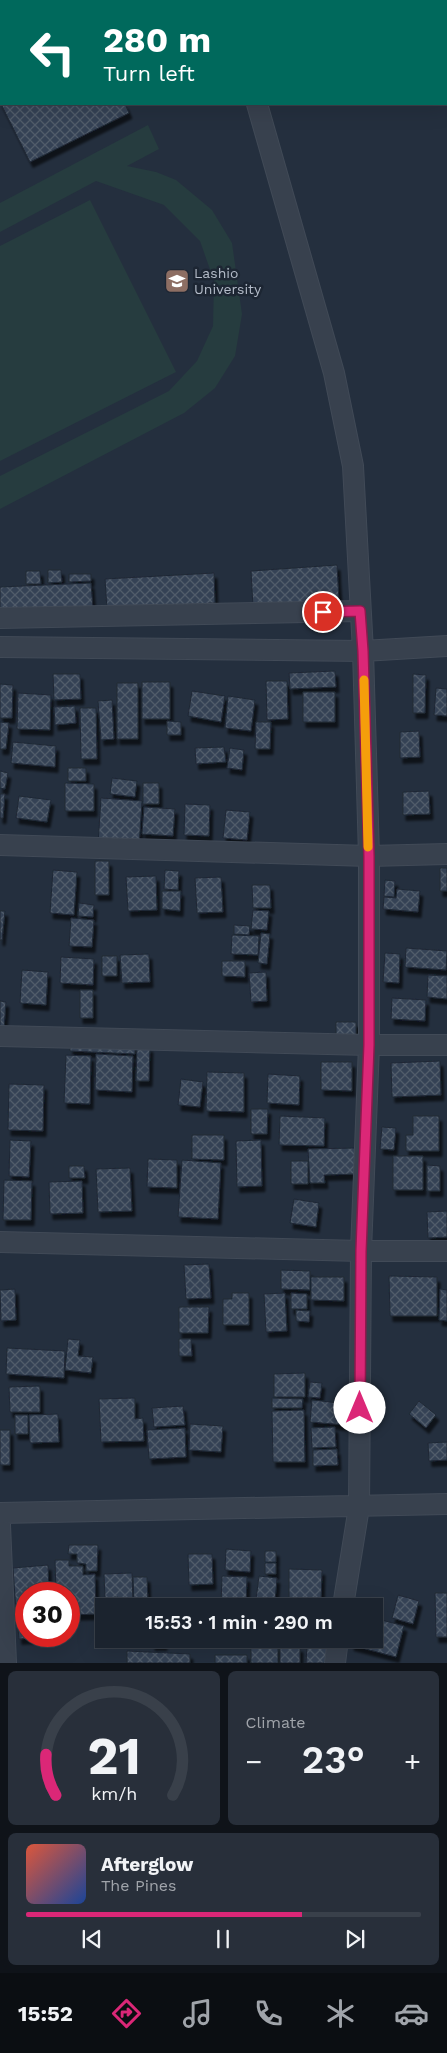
<!DOCTYPE html>
<html lang="en">
<head>
<meta charset="utf-8">
<style>
  :root { --surface:#1b232e; --page:#282f3a; --text:#f1f3f6; --muted:#a0a4aa; --line:#39404a; --accent:#db2777 }
  body { margin:0; font-family:"Work Sans",sans-serif; background:var(--page); color:var(--text); height:100vh; display:flex; flex-direction:column; font-size:19px; white-space:nowrap }
  * { box-sizing:border-box; margin:0 }
  p { font-size:16px; color:var(--muted) }
  .icon { flex:none; width:28px; height:28px; fill:none; stroke:currentColor; stroke-width:2; stroke-linecap:round; stroke-linejoin:round }
  .map { position:relative; height:1663px; overflow:hidden }
  .sheet { display:flex; flex-direction:column; gap:8px; padding:8px; background:#0f1319; flex:1 }
  .sheet>* { flex:none }
  .top-card { position:absolute; left:0px; top:0px; width:448px; height:105px; box-shadow:0 5px 20px #0002,0 0 0 1px var(--line); background:#00695c; color:#fff; overflow:hidden }
  .speed { position:absolute; left:15px; top:1582px; display:flex; gap:10px; font-size:25px; font-weight:700; text-align:center }
  .speed>* { display:grid; place-content:center; width:65px; height:65px; border-radius:50%; background:var(--surface); box-shadow:0 5px 20px #0002,0 0 0 1px var(--line); line-height:1 }
  .speed .limit { border:8px solid #d22; background:#fff; color:#111 }
  .pin { position:absolute; display:grid; place-items:center; width:42px; height:42px; color:#fff; margin:-21px; border:2px solid #fff; border-radius:50%; box-shadow:0 1px 5px #0007 }
  .me { position:absolute; width:55px; margin:-28px; rotate:0deg; stroke-linejoin:round; filter:drop-shadow(0 0 4px #0008) }
  .turn { display:flex; align-items:center; gap:18px; height:105px; padding:0 20px; font-size:22px }
  .turn .icon { width:65px; height:65px; stroke-width:2.5 }
  .turn b { display:block; font-size:35px; line-height:42px }
  .big { font-size:38px; font-weight:600; line-height:1.1 }
  .sheet .card { flex:1; display:flex; flex-direction:column; justify-content:center; gap:8px; min-width:0; padding:0 18px; border-radius:8px; background:var(--page) }
  .sheet .dial { align-items:center; gap:0 }
  .dial svg { height:130px; overflow:visible; fill:none; stroke:var(--line); stroke-width:7; stroke-linecap:round; text-anchor:middle }
  .dial text { fill:var(--text); stroke:none }
  .song { display:flex; align-items:center; gap:15px }
  .cover { width:60px; height:60px; border-radius:8px; background:linear-gradient(135deg,hsl(10 70% 55%),hsl(220 70% 35%)) }
  .played { height:5px; border-radius:2px; background:linear-gradient(90deg,var(--accent) 70%,var(--line) 70%) }
  .keys { display:flex; justify-content:space-around; direction:ltr }
  .heat { display:flex; justify-content:space-between; align-items:center; font-size:28px; direction:ltr }
  .sheet .tiles { flex:1; display:grid; gap:8px; grid-template-columns:1fr 1fr }
  .card:last-child { grid-column:span 2 }
  .trip { position:absolute; left:95px; top:1598px; width:288px; height:50px; border-radius:0px; background:var(--surface); box-shadow:0 5px 20px #0002,0 0 0 1px var(--line); font-weight:600; line-height:50px; text-align:center }
  .tabs { display:flex; height:80px; justify-content:space-around; align-items:center; background:#0b0e12; color:var(--muted) }
  .tabs .icon { width:35px; height:35px }
  .tabs .on { color:var(--accent) }
  .tabs b { font-size:22px; color:var(--text) }
  .map>svg:first-child { display:block }
</style>
</head>
<body>
<div class="map">
<svg width="447" height="1663" viewBox="0 0 447 1663">
  <defs>
    <pattern id="building-cross-hatch" width="8" height="8" patternUnits="userSpaceOnUse" patternTransform="scale(1.25)"><rect width="8" height="8" fill="#364354"/><path d="M0 0l8 8M0 8l8-8" fill="none" stroke="#515c6b"/></pattern>
    <filter id="shadow"><feDropShadow dx="3" dy="5.5" stdDeviation="1" flood-color="#0009"/></filter>
  </defs>
  <rect width="100%" height="100%" fill="#242f3e"/>
  <path fill="#263c3f" d="M148 125 159 149 127 166 156 172 176 180 212 210 232 243 242 314 235 356 215 388 184 413 0 509V476L169 391 197 361 213 326 214 281 200 241 164 205 96 181 0 232V203Z
    M90 200 176 372 0 461V246Z"/>
  <path fill="url(#building-cross-hatch)" stroke="#1f2835" filter="url(#shadow)" d="M0 0H61L1 1V12Z
    M1 95V104H125L129 113 30 162 0 102Z
    M337 565 339 602 253 607 251 571Z
    M48 570H61L62 582 48 583Z
    M26 571H40L41 584H26Z
    M214 573 215 603 107 609 105 579Z
    M69 574H91V581L69 582Z
    M91 583 93 610 0 615V587Z
    M335 671 336 687 290 689 289 673Z
    M53 674H80L81 699 54 700Z
    M413 674 426 675 425 713H413Z
    M266 681H287L288 719 267 720Z
    M142 682H170V719H142Z
    M117 683H138V739H117Z
    M0 684 13 685 12 718H0Z
    M436 688 447 689V716L434 715Z
    M192 691 225 696 221 722 188 716Z
    M303 692H335V722H303Z
    M18 693 51 695 50 730 17 729Z
    M228 696 255 700 251 731 225 728Z
    M112 700 114 739 101 740 98 701Z
    M75 706 76 723 55 725 54 707Z
    M80 708H96L97 759H81Z
    M167 721 181 722V735H167Z
    M0 722 9 723 6 749H0Z
    M256 722H271L270 749H255Z
    M419 731 420 757 400 758V732Z
    M13 742 56 746 55 767 11 763Z
    M224 747 226 762 196 764 195 748Z
    M230 748 244 750 242 770 227 768Z
    M68 768H86V781H68Z
    M0 771 8 773 5 789 0 788Z
    M112 778 137 781 135 797 110 794Z
    M65 783 94 784V811H65Z
    M143 783H159V804H143Z
    M429 791 430 814 403 815V792Z
    M0 794H5L3 818H0Z
    M19 796 51 800 47 822 16 818Z
    M101 798 142 801 139 847 98 844Z
    M185 804 210 805 209 836 184 835Z
    M144 807 175 809 173 836 142 834Z
    M226 810 250 812 247 840 223 838Z
    M95 861H109V895H95Z
    M440 868H447V891H440Z
    M53 870 77 872 74 915 50 913Z
    M165 870 179 871 178 890 164 889Z
    M156 876 157 910 128 911 126 877Z
    M221 877 223 912 197 913 195 878Z
    M385 880 395 881 394 897 384 896Z
    M252 885H270L271 908H253Z
    M397 889 420 891 418 912 383 909 384 897 396 898Z
    M162 891H181L180 911 162 909Z
    M79 903 94 905 93 917 78 916Z
    M253 910 269 911 267 930 251 929Z
    M0 911H5L2 940H0Z
    M71 918 94 920 92 947 69 946Z
    M234 925 250 926 249 935 234 934Z
    M261 933 270 934 267 964 258 963Z
    M232 935 259 936 258 955 231 954Z
    M406 948 447 951 446 970 405 967Z
    M385 953 400 954 399 983 383 982Z
    M149 954 150 982 122 983 120 955Z
    M102 956H117V976H102Z
    M61 957 94 959 93 985 60 983Z
    M222 961H245V977L222 976Z
    M22 970 48 972 46 1005 20 1003Z
    M266 972 267 1001 251 1002 249 973Z
    M428 975 447 976V999L427 997Z
    M80 990H93V1018H80Z
    M392 998 426 1000 425 1021 391 1019Z
    M0 1001 6 1002 4 1028 0 1027Z
    M336 1022H356V1038H336Z
    M70 1041 135 1045V1054L70 1051Z
    M137 1047H150L149 1081H136Z
    M96 1054 133 1056 132 1092 95 1090Z
    M66 1055 91 1056 90 1104 64 1103Z
    M440 1061 441 1095 392 1097 391 1063Z
    M321 1062H352V1091L321 1090Z
    M207 1072 244 1073V1112L206 1111Z
    M268 1074 300 1076 299 1105 267 1103Z
    M181 1079 203 1082 200 1107 178 1105Z
    M9 1084 44 1085 43 1131 8 1130Z
    M251 1109H268L267 1134H251Z
    M280 1116 325 1118 324 1146 279 1145Z
    M413 1116H439V1151H406V1135H413Z
    M382 1127 396 1128 394 1150 380 1149Z
    M192 1135H224V1160L192 1159Z
    M10 1140 31 1141 29 1177 9 1176Z
    M261 1140 262 1186 237 1187 236 1141Z
    M356 1148 357 1174 324 1175 325 1183H310L308 1149Z
    M393 1156H423V1190H393Z
    M148 1159 177 1160V1188L147 1187Z
    M182 1160 221 1163 218 1219 178 1217Z
    M291 1161H308V1184H291Z
    M427 1165 440 1166V1191H427Z
    M69 1166H84L85 1178H69Z
    M130 1168 132 1211 98 1212 96 1169Z
    M4 1180 32 1181 31 1220H3Z
    M82 1181 83 1213 50 1214 49 1182Z
    M294 1199 319 1203 316 1227 290 1223Z
    M447 1211V1237L428 1238 427 1212Z
    M209 1264 211 1298 186 1299 184 1265Z
    M281 1270 310 1271V1290L281 1289Z
    M389 1276 437 1277V1316H390Z
    M311 1277H344V1301L311 1300Z
    M15 1289 16 1320 1 1321 0 1290Z
    M440 1289 447 1290V1321L439 1320Z
    M232 1293H249V1325H223V1299H232Z
    M285 1293 287 1331 266 1332 264 1294Z
    M291 1293 307 1294V1309H291Z
    M179 1307H209L208 1333H179Z
    M296 1310 310 1311 309 1322 296 1321Z
    M68 1339 80 1340 78 1356 93 1357 91 1373 65 1370Z
    M179 1339H191L192 1356H179Z
    M7 1348 65 1351 64 1378 6 1374Z
    M305 1373V1397H274V1374Z
    M310 1382 322 1383 320 1398 308 1397Z
    M40 1386V1412H10L9 1387Z
    M135 1398V1419L143 1418 144 1441 101 1442 99 1399Z
    M272 1398 303 1399 302 1408H272Z
    M312 1400 348 1404 346 1425 310 1422Z
    M419 1401 436 1415 426 1428 409 1414Z
    M183 1406 185 1425 154 1427 152 1408Z
    M304 1410 305 1462H273L272 1411Z
    M58 1414 59 1442 30 1443 29 1415Z
    M15 1415H28V1434H15Z
    M190 1424 223 1426 221 1452 189 1450Z
    M335 1427 336 1447 312 1448 311 1428Z
    M185 1428 186 1457 149 1459 147 1430Z
    M0 1430H10V1465H0Z
    M447 1442V1460L429 1461 428 1443Z
    M337 1449 338 1465 313 1466V1450Z
    M69 1545H98L97 1571H86V1564L77 1563V1554H68Z
    M226 1549 251 1551 250 1572 225 1570Z
    M265 1551H276V1562H265Z
    M188 1554H212L213 1584 189 1585Z
    M55 1560H69V1566H83V1575L95 1574 96 1614 69 1615V1594H56Z
    M265 1563H276V1574H265Z
    M48 1565 49 1594H26V1610L16 1611 13 1568Z
    M289 1569 322 1570 321 1602H289Z
    M132 1573 133 1603 118 1604V1597L105 1598 104 1574Z
    M222 1576 247 1577 246 1606H221Z
    M259 1576 277 1578 275 1601 256 1599Z
    M133 1577H147L148 1603H134Z
    M435 1593H447V1637H436Z
    M398 1595 419 1601 413 1624 392 1618Z
    M174 1600V1606H152V1601Z
    M26 1614V1636H58L19 1639 17 1615Z
    M374 1618 404 1626 396 1657 351 1645 352 1639H374Z
    M152 1639H164V1645H152Z
    M251 1646H278V1663H251Z
    M307 1646 329 1648 328 1663H306Z
    M280 1647H300V1663H280Z
    M127 1651 190 1654V1663H127Z
    M215 1655H247V1663H215Z"/>
  <g fill="none" stroke-linecap="round" stroke-linejoin="round">
    <defs>
      <path id="minor" d="M223 0 224 1
        M113 1 115 0
        M0 73 1 72
        M257 104 334 373 353 466 363 651 447 646
        M0 618 360 611
        M0 647 363 651 369 856V1045L361 1251 359 1507 343 1606
        M0 845 369 856 447 854
        M0 1036 369 1045H447
        M0 1242 361 1251H447
        M0 1513 447 1504
        M0 1525 6 1663
        M335 1663 338 1639"/>
    </defs>
    <use href="#minor" stroke="#414a57" stroke-width="22"/>
    <use href="#minor" stroke="#38414e" stroke-width="20"/>
  </g>
  <g fill="none" stroke-linecap="round" stroke-linejoin="round">
    <defs>
      <path id="route" d="M323 612 360 611 363 651 369 856V1045L361 1251 360 1408"/>
    </defs>
    <use href="#route" stroke="#8e194d" stroke-width="12"/>
    <use href="#route" stroke="#db2777" stroke-width="9"/>
    <path stroke="#f59e0b" stroke-width="9" d="M364 680 368 847"/>
  </g>
  <defs>
    <symbol id="university-square" viewBox="-11 -11 22 22"><rect x="-9" y="-9" width="18" height="18" rx="4" fill="#8d6e63" stroke="#1d2633"/><path d="M0-5L7-2L0 1L-7-2ZM-4 1L0 2.5L4 1V4Q0 6-4 4Z" fill="#fff"/></symbol>
  </defs>
  <g fill-rule="evenodd">
    <use href="#university-square" x="163" y="267" width="28" height="28"/>
  </g>
  <g text-anchor="middle" stroke-width="5" stroke-linejoin="round" paint-order="stroke">
    <g font-size="14" fill="#b4bcc9" stroke="#1d2633" text-anchor="start">
      <text x="194" y="278">Lashio<tspan x="194" dy="16">University</tspan></text>
    </g>
  </g>
</svg>
<div class="speed"><div class="limit">30</div></div>
<div class="pin" style="left:323px;top:612px;background:#d93025"><svg class="icon" aria-label="arrive" viewBox="0 0 24 24"><path d="M6 21V4h12l-3 4 3 4H6"/></svg></div>
<svg class="me" style="left:360px;top:1408px" viewBox="-20 -20 40 40"><circle r="19" fill="#fff"/><path d="M0-13L10 11 0 6-10 11z" fill="#db2777"/></svg>
<div class="trip">15:53 · 1 min · 290 m</div>
<div class="top-card">
<div class="turn"><svg class="icon" aria-label="left" viewBox="0 0 24 24"><path d="M17 20v-9H6M10 6l-5 5 5 5"/></svg><div><b>280 m</b>Turn left</div></div>
</div>
</div>
<section class="sheet">
<div class="tiles">
<div class="card dial"><svg viewBox="0 0 100 80">
<path d="M14 69A42 42 0 1 1 86 69"/>
<path d="M14 69A42 42 0 0 1 8 44" stroke="#db2777"/>
<text x="50" y="56" font-size="32" font-weight="700">21</text>
<text x="50" y="72" font-size="11">km/h</text>
</svg></div>
<div class="card"><p>Climate</p>
<div class="heat"><a>−</a><b class="big">23°</b><a>+</a></div>
</div>
<div class="card">
<div class="song"><i class="cover"></i><div><b>Afterglow</b><p>The Pines</p></div></div>
<div class="played"></div>
<div class="keys"><svg class="icon" aria-label="previous" viewBox="0 0 24 24"><path d="M18 5L8 12l10 7zM5 5v14"/></svg><svg class="icon" aria-label="pause" viewBox="0 0 24 24"><path d="M8 5v14M16 5v14"/></svg><svg class="icon" aria-label="next" viewBox="0 0 24 24"><path d="M6 5l10 7-10 7zM19 5v14"/></svg></div>
</div>
</div>
</section>
<nav class="tabs">
<b>15:52</b>
<svg class="icon on" aria-label="directions" viewBox="0 0 24 24"><path d="M12 3l9 9-9 9-9-9zM9 14v-3h6M13 9l2 2-2 2"/></svg>
<svg class="icon" aria-label="music" viewBox="0 0 24 24"><path d="M9 18V5l10-2v13"/><circle cx="6" cy="18" r="3"/><circle cx="16" cy="16" r="3"/></svg>
<svg class="icon" aria-label="phone" viewBox="0 0 24 24"><path d="M5 4h4l2 5-3 2q2 4 5 5l2-3 5 2v4C11 20 4 13 5 4z"/></svg>
<svg class="icon" aria-label="climate" viewBox="0 0 24 24"><path d="M12 3v18M4 7l16 10M4 17L20 7"/></svg>
<svg class="icon" aria-label="car" viewBox="0 0 24 24"><path d="M5 17H2v-5l4-1 3-4h7l3 4 3 1v5h-3M9 17h6M6 11h13"/><circle cx="7" cy="17" r="2"/><circle cx="17" cy="17" r="2"/></svg>
</nav>
</body>
</html>
